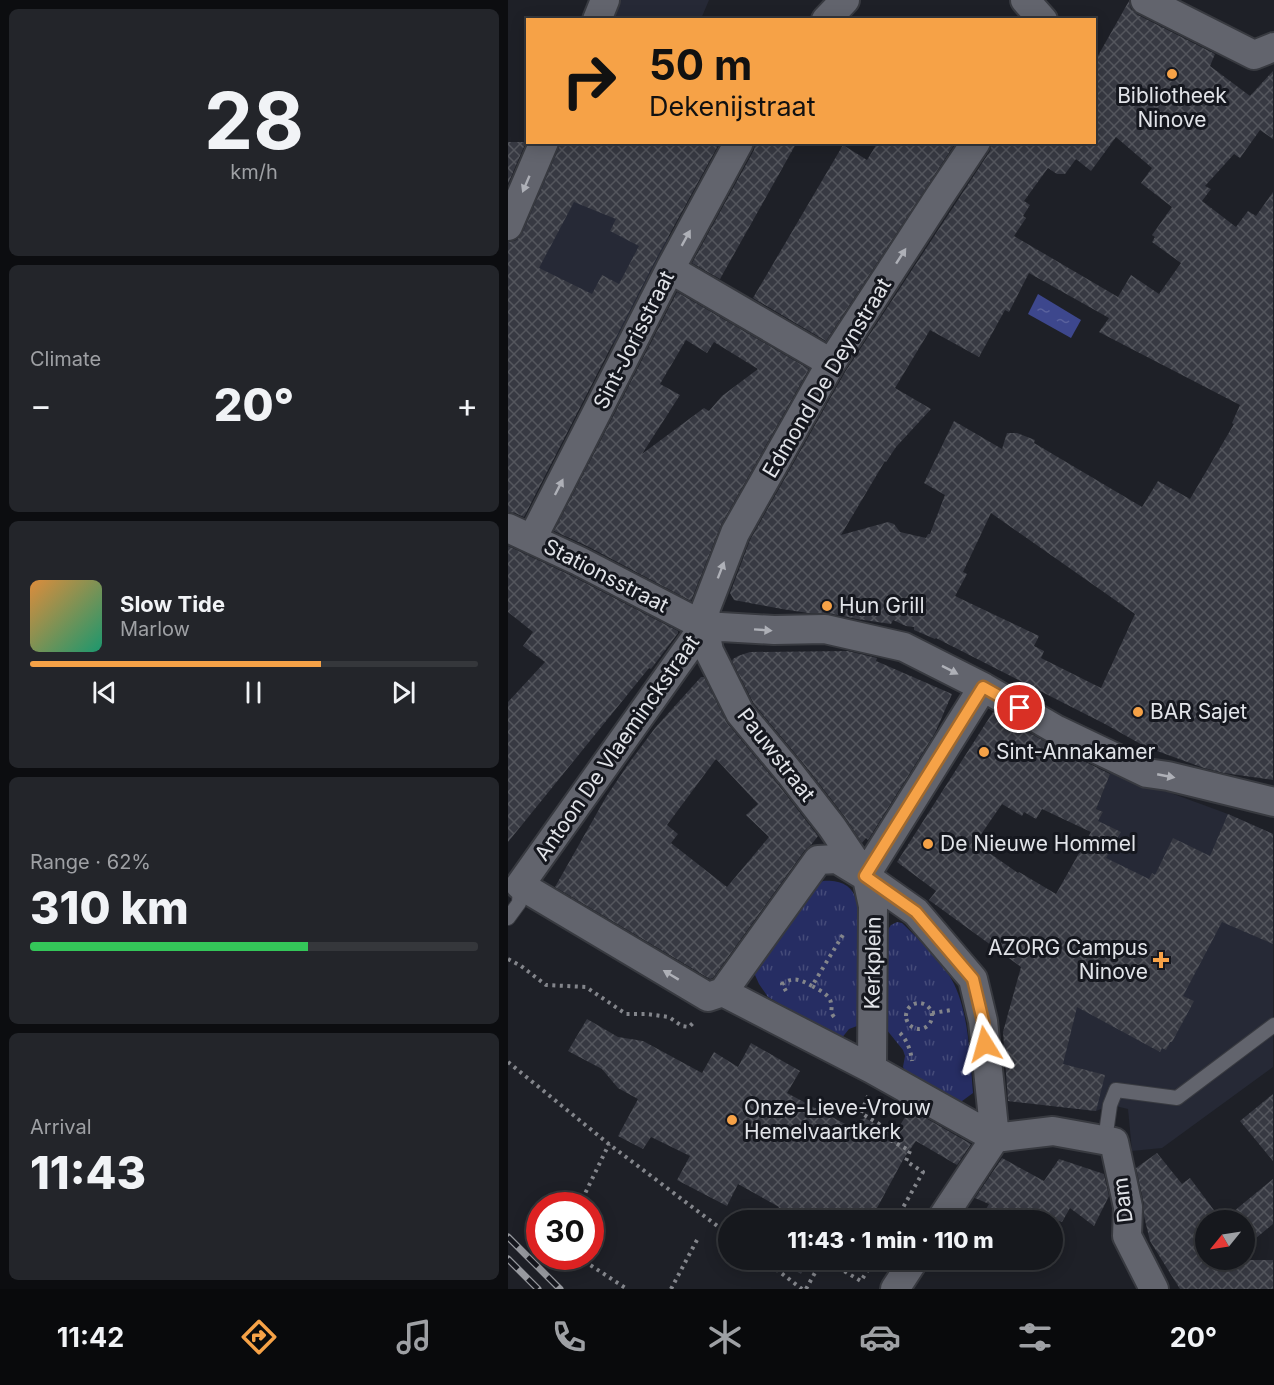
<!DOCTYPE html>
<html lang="en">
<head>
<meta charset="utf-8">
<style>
  :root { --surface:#16181d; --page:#23252a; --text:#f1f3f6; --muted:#9ea0a4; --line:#35373b; --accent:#f6a247 }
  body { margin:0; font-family:Inter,sans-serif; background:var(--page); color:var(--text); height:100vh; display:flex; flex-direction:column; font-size:22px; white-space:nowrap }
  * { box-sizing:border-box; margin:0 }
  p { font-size:20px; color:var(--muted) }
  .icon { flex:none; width:33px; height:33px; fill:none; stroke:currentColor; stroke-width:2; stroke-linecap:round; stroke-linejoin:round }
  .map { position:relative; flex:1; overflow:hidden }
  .details { display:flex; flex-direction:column; gap:9px; padding:9px; background:#0c0d10; width:508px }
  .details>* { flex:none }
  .hud { position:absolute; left:18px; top:18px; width:570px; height:126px; border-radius:0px; box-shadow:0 3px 15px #0003,0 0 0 2px var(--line); background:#f6a247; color:#111; overflow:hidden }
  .needle { width:39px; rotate:240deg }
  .fabs { position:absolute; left:687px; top:1210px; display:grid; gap:12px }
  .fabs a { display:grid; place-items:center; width:60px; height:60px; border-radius:50%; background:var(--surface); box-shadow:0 3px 15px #0003,0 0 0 2px var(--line); font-size:30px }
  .speed { position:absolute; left:18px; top:1192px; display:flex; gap:12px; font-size:30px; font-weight:700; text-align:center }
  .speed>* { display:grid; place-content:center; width:78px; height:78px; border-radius:50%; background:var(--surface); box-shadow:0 3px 15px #0003,0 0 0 2px var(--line); line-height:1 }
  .speed .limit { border:9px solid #d22; background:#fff; color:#111 }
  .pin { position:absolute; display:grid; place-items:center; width:51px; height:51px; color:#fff; margin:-26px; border:3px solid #fff; border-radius:50%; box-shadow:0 2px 6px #0007 }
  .me { position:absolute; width:66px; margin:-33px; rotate:352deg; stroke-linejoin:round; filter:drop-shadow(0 0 4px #0008) }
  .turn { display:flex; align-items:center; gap:21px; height:126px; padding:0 24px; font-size:27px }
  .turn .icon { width:78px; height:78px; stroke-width:2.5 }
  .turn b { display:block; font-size:42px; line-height:51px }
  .big { font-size:45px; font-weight:800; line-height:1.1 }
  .details .card { flex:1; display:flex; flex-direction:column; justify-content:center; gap:9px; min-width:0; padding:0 21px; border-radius:9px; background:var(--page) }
  .details .dial { align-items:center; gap:0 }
  .dial b { font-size:78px; line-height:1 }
  .song { display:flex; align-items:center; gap:18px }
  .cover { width:72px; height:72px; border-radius:9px; background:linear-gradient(135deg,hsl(30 70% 55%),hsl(160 70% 35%)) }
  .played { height:6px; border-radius:3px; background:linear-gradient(90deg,var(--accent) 65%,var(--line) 65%) }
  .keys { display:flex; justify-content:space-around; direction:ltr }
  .heat { display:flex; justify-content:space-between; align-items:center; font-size:33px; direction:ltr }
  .charge { height:9px; border-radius:4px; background:linear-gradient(90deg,#34c759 62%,var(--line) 0) }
  .trip { position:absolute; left:210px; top:1210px; width:345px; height:60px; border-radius:30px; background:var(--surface); box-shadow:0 3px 15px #0003,0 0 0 2px var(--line); font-weight:800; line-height:60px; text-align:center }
  .dock { display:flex; height:96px; justify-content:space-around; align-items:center; background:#090a0c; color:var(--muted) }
  .dock .icon { width:42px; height:42px }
  .dock .current { color:var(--accent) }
  .dock b { font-size:27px; color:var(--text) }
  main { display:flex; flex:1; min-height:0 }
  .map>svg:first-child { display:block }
</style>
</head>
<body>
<main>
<section class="details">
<div class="card dial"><b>28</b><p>km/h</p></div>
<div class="card"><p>Climate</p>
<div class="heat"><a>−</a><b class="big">20°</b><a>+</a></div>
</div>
<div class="card">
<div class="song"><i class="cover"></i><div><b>Slow Tide</b><p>Marlow</p></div></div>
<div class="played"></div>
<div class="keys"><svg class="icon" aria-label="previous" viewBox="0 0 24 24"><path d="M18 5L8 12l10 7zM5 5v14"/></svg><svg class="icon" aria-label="pause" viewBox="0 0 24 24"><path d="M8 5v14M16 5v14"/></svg><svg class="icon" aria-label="next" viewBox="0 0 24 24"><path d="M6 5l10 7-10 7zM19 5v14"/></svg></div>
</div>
<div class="card"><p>Range · 62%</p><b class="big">310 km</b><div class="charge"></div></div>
<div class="card"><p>Arrival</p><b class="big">11:43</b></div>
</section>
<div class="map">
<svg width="766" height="1289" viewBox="0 0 766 1289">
  <defs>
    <pattern id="park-tufts" width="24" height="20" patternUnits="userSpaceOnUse" patternTransform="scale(1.5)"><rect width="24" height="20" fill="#262d63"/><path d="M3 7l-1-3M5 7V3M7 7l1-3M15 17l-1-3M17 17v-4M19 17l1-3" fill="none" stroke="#454b79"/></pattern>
    <pattern id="water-ripples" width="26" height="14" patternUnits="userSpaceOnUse" patternTransform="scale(1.5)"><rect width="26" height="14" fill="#3d478d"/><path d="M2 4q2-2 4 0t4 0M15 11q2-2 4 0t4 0" fill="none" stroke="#59619d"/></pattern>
    <pattern id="building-cross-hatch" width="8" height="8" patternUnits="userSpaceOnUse" patternTransform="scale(1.5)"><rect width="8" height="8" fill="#373942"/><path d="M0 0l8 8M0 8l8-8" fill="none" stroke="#54565d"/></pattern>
  </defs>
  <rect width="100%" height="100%" fill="#1e2027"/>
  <path fill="#262936" d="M109 0H201L193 19 101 20Z
    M49 143H141L112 211 166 239 110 346 0 287V259Z
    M603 771 720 814 765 834V901L749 936 765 944V1067L654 1148 624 1151 620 1109 603 1105 588 1111 544 1106 546 898 595 812 588 809Z"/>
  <path fill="url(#park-tufts)" d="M315 881C330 880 344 884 348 900 351 908 349 920 349 928 351 961 349 994 349 1026L341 1029 333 1039 260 997 251 984 247 975V966L307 886Z
    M389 922 394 923C410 939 429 956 441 975 461 1006 462 1057 465 1093L450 1104 400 1076 395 1067 397 1056 395 1050 378 1029 379 931 383 925Z"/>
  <path fill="url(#water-ripples)" d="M530 294 573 320 563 338 520 314Z"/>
  <path fill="url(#building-cross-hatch)" fill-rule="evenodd" d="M621 1 623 9 630 15 707 54 702 66 742 96 765 71V139L752 130 732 158 726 154 697 186 703 189 694 201 728 227 740 211 748 216 765 192V780L716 773 696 768 638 747 597 724 428 638 427 639 406 630V627L398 626 385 620 383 624 349 619 320 613H300L274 609 226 600 222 593 242 540 337 372 482 151 484 142H586L587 61ZM608 137 644 168 633 183 664 207 644 235 647 237 644 242 673 263 651 294 623 275 610 297 506 236 518 218 515 216 522 205 516 201 540 168 549 174H557L568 159 583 171ZM521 273 601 318 591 332 732 405 724 423 726 424 682 499 650 481 634 507 526 443 527 440 509 433H499L494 449 446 421 416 483 437 495 422 534H420L418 538 392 532 386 524 380 522 333 535 377 461 378 462 388 447 423 409 387 388 422 330 471 357 497 310 501 312ZM483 513 627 614 593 688 533 658 536 651 526 646 531 636 447 596 459 574 455 572Z
    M0 142H18L0 184Z
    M52 142H212L147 261 16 517 7 513 0 512V242L9 240 15 232 51 148ZM66 202 108 219 102 231 131 246 111 284 94 275 84 294 31 268Z
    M247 142H289L212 279 184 263 246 150Z
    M370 142H448L318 341 245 298 335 145 359 160Z
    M169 292 301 369 213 525 183 601 79 546 46 531ZM178 340 199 353 206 342 250 369 214 396 201 411 196 408 134 454 172 395 152 384Z
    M0 546 64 576 170 631V633L143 669 141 668 0 842V702L37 662 15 646 25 632 0 612Z
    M340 651 369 658 368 661 444 694 427 733 360 840 358 838 354 843 337 817 295 763 246 704 224 661 225 659 230 656 242 652Z
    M193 677H196L219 723 269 783 310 836 303 845 297 850 205 978 202 979 47 887 98 797 121 763 147 728ZM208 759 250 804 238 815 261 837 219 887 163 843 170 834 159 825Z
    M485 712 541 744 602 774 588 809 595 812 590 821 613 832 598 858 641 879 644 873 647 875 665 838 702 856 720 814 765 834V944L714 922 675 996 686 1001 664 1042H662L658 1050 654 1048 652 1052 569 1007 555 1064 597 1075 588 1111 500 1101 495 1032 513 967 421 900 428 891 389 862ZM494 804 514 816 516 812 528 819 534 809 583 832 548 894 511 872 510 873 467 843Z
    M79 1019 110 1037 135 1041 194 1073 206 1052 230 1067 243 1043 292 1071 279 1093 339 1125 357 1118 386 1135 402 1109 463 1144 449 1165 408 1141 396 1158 362 1221H264L271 1207 230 1184 219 1206 169 1180 182 1156 143 1137 135 1149 110 1136 130 1099 110 1088 94 1069 60 1051Z
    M765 1094V1161L732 1121Z
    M649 1153 674 1184 682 1178 714 1221 765 1179V1224L736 1248V1221H698V1260H765V1289H672L642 1241 636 1216V1204L628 1168Z
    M494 1158 536 1181 551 1159 596 1174 601 1196 586 1226 562 1208 554 1222 551 1221H471L481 1204 467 1198Z
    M269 1260H301L293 1274Z"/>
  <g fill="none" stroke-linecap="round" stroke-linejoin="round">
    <defs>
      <path id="lane" d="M0 918 11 903 12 885
        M597 1140 602 1105 608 1090 669 1098 766 1025"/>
      <path id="street" d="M517 0 535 20
        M637 0 746 55 766 47
        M89 20 97 0
        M318 20 337 0
        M0 226 36 142
        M162 269 323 363
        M0 528 71 561 196 626 266 630 317 629 396 647 475 687 549 730 639 773 660 776 766 802
        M24 539 162 269 231 142
        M196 626 12 885 200 997 215 992
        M357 876 324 827 282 773 232 713 201 651 196 626 198 608 227 533 323 363 431 197 468 142
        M357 876 475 687
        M359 878 365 906 364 1069
        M215 992 364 1069 487 1138 545 1131 606 1142 620 1207 619 1236 646 1289
        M215 992 310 860 329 859 357 876 408 912 465 979 475 1021 487 1138
        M432 1221 487 1138
        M387 1289 406 1260"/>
    </defs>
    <use href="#lane" stroke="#383a40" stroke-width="16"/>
    <use href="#street" stroke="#383a40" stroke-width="32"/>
    <path stroke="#83858b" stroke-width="4" stroke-dasharray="3 4.5" stroke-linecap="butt" d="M0 959 13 966 38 985 78 987 118 1014H139L161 1017 174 1026 181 1027 187 1021
      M278 991 274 984C286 976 293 980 304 986
      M398 1016a13 13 0 1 1 26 0a13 13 0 1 1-26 0Z
      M424 1013 444 1010
      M326 1017C321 1010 325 1010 323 1003 322 995 311 990 304 986L336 933
      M392 1033C399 1040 403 1051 404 1061
      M0 1062 102 1145 220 1234
      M360 1096 353 1113 371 1124 377 1137 402 1151 398 1161 415 1172 393 1211
      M71 1206 101 1144
      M389 1221 393 1211 406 1221
      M70 1257 119 1289
      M256 1260 294 1289
      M317 1260 353 1281 366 1260
      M163 1289 190 1238
      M298 1289 314 1260"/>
    <use href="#lane" stroke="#62646d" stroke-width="14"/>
    <use href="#street" stroke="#62646d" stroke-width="28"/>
    <defs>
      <path id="rail" d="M0 1237 52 1289
        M0 1259 30 1289"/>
    </defs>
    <use href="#rail" stroke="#97999f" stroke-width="7"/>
    <use href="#rail" stroke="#15171e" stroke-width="4.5" stroke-dasharray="14" stroke-linecap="butt"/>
  </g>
  <defs><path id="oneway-solid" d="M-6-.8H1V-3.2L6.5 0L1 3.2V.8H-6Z" transform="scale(1.5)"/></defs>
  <g fill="#aeb0b7">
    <use href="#oneway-solid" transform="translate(18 184) rotate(113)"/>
    <use href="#oneway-solid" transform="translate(178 238) rotate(-61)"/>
    <use href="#oneway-solid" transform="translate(393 256) rotate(-57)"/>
    <use href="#oneway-solid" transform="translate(51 487) rotate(-63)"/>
    <use href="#oneway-solid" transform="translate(213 570) rotate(-69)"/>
    <use href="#oneway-solid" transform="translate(255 630) rotate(4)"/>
    <use href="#oneway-solid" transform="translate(442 670) rotate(27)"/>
    <use href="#oneway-solid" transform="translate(658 776) rotate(11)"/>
    <use href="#oneway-solid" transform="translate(163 975) rotate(-149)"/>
  </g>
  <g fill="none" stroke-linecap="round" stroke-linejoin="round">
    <defs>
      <path id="route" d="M477 1044 475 1021 465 979 408 912 357 876 475 687 512 708"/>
    </defs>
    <use href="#route" stroke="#a0692e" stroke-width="15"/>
    <use href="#route" stroke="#f6a247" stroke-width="10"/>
  </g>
  <g fill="#f6a247" stroke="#15171e" stroke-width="2">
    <circle cx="664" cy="74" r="6"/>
    <circle cx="319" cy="606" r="6"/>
    <circle cx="630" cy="712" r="6"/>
    <circle cx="476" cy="752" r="6"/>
    <circle cx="420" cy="844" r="6"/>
    <path d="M650 951h6v6h6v6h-6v6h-6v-6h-6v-6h6z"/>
    <circle cx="224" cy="1120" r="6"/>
  </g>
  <g text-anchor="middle" stroke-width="6" stroke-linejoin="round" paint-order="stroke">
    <g font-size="21" fill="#e1e3e8" stroke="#15171e" text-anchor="start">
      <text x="664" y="103" text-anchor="middle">Bibliotheek<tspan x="664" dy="24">Ninove</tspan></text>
      <text x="331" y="613">Hun Grill</text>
      <text x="642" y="719">BAR Sajet</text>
      <text x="488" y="759">Sint-Annakamer</text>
      <text x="432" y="851">De Nieuwe Hommel</text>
      <text x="640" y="955" text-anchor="end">AZORG Campus<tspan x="640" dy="24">Ninove</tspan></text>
      <text x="236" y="1115">Onze-Lieve-Vrouw<tspan x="236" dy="24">Hemelvaartkerk</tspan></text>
    </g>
    <g font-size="21" fill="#e1e3e8" stroke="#15171e">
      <text transform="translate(126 340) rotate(-63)" y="7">Sint-Jorisstraat</text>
      <text transform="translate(319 378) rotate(-59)" y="7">Edmond De Deynstraat</text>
      <text transform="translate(98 576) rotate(27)" y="7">Stationsstraat</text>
      <text transform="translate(109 748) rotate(-55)" y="7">Antoon De Vlaeminckstraat</text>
      <text transform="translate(268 755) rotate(52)" y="7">Pauwstraat</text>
      <text transform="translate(365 963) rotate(-89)" y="7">Kerkplein</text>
      <text transform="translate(615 1200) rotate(-97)" y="7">Dam</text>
    </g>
  </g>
</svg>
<div class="fabs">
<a><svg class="needle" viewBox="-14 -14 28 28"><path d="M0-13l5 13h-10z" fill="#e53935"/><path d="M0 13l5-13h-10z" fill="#9ea0a4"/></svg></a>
</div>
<div class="speed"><div class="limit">30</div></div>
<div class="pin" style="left:512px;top:708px;background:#d93025"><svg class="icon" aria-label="arrive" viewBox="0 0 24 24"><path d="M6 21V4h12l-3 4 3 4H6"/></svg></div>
<svg class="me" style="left:477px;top:1044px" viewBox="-20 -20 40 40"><path d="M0-17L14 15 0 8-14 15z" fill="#f6a247" stroke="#fff" stroke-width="4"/></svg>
<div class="trip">11:43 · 1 min · 110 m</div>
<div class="hud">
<div class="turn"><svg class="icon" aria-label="right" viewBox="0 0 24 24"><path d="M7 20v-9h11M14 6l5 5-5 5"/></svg><div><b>50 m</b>Dekenijstraat</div></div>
</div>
</div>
</main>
<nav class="dock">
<b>11:42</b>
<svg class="icon current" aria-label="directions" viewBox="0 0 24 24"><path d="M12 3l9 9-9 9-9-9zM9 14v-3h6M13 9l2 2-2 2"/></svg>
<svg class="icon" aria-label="music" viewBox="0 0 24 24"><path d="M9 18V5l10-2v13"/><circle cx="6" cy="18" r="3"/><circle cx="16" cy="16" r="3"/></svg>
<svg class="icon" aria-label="phone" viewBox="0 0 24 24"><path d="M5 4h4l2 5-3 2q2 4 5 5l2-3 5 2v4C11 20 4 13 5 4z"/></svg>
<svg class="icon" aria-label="climate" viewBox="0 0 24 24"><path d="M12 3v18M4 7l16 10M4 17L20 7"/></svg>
<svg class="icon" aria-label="car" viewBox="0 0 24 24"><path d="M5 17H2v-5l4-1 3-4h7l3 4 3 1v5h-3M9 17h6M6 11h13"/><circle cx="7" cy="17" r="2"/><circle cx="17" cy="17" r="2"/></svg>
<svg class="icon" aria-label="filters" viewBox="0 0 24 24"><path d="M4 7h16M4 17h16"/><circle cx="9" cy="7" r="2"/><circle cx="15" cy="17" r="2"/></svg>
<b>20°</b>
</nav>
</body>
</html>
